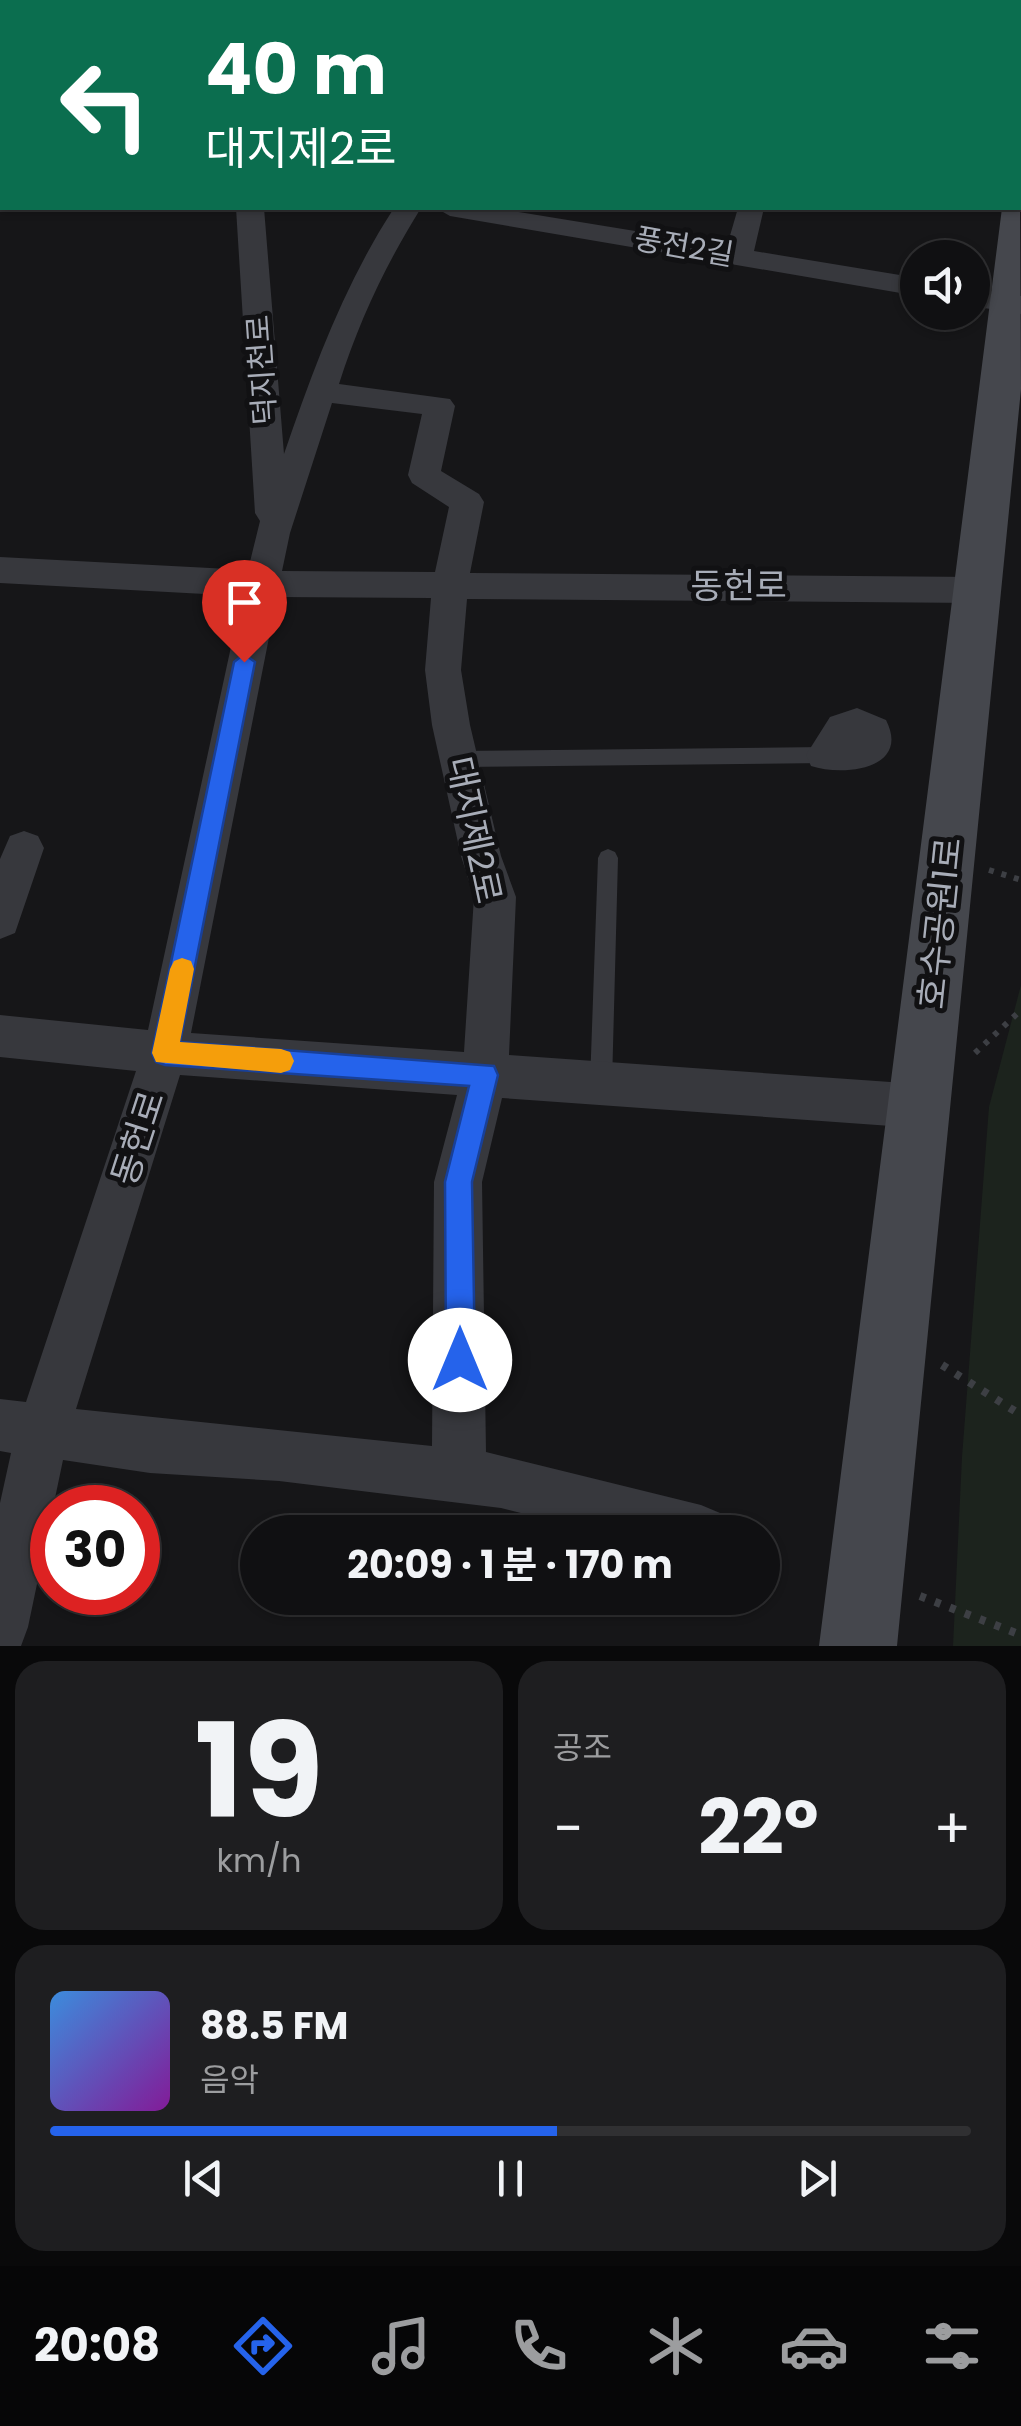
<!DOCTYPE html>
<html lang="ko">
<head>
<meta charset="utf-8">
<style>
  :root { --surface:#101012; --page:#1e1e20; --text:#f1f3f6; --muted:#9c9d9f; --line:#303032; --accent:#2563eb }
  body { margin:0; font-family:Poppins,"Noto Sans KR",sans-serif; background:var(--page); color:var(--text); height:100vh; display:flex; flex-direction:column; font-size:38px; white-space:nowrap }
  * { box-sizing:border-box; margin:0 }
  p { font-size:32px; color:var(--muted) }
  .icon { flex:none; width:55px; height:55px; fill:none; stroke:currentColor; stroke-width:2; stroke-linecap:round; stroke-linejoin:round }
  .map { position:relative; height:1646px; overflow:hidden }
  .sheet { display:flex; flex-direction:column; gap:15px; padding:15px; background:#09090a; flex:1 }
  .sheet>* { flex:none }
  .guide { position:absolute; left:0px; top:0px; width:1022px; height:210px; box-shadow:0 2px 8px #0004,0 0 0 2px var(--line); background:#0b6e4f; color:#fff; overflow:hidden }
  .fabs { position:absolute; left:900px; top:240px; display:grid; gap:20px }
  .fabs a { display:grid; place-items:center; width:90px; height:90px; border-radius:50%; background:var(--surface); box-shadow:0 2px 8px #0004,0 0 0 2px var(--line); font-size:50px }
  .speed { position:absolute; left:30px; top:1485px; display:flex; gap:20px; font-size:50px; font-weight:700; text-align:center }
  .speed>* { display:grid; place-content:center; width:130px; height:130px; border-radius:50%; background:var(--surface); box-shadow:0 2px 8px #0004,0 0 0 2px var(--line); line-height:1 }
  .speed .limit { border:15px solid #d22; background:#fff; color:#111 }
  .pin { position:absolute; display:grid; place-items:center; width:85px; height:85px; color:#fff; margin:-102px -42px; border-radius:50% 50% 50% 0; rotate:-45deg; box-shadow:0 0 10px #0007 }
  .pin .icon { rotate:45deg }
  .me { position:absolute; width:110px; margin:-55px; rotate:0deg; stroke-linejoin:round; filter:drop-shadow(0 0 8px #0008) }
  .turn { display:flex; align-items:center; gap:35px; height:210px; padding:0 40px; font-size:45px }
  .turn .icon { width:130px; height:130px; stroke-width:2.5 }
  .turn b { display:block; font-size:70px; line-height:85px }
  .big { font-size:75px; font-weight:700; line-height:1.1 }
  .sheet .card { flex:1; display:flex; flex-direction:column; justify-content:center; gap:15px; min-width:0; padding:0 35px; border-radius:30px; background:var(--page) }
  .sheet .dial { align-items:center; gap:0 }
  .dial b { font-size:130px; line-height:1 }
  .song { display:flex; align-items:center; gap:30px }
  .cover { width:120px; height:120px; border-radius:15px; background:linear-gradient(135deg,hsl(210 70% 55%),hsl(290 70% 35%)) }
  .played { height:10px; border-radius:5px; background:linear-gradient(90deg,var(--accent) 55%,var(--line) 55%) }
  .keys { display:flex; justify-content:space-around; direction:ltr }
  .heat { display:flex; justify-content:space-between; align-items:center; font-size:55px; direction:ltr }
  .sheet .tiles { flex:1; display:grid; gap:15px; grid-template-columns:1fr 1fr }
  .card:last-child { grid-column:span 2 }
  .trip { position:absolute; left:240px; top:1515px; width:540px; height:100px; border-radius:50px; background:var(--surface); box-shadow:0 2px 8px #0004,0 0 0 2px var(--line); font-weight:700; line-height:100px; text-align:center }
  .dock { display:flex; height:160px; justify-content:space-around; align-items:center; background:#060607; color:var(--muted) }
  .dock .icon { width:70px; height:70px }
  .dock .selected { color:var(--accent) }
  .dock b { font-size:45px; color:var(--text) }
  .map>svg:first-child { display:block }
</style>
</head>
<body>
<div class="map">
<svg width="1021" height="1646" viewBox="0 0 1021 1646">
  <rect width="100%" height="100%" fill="#161618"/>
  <path fill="#1c231d" d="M1021 985V1646H953L962 1457 989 1107Z"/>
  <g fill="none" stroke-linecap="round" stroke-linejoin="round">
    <path stroke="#3d3f44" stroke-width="6" stroke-dasharray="5 8" stroke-linecap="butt" d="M989 870 1021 880
      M975 1053 1021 1010"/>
    <path stroke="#3d3f44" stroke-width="8" stroke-dasharray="6 10" stroke-linecap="butt" d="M942 1365 1021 1415
      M920 1596 1021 1635"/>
    <path fill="#37383d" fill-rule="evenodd" d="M825 747 832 749 835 755 832 761 825 763 459 767 452 765 449 759 452 753 459 751Z
      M608 849 615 852 618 858 612 1084 609 1092 601 1095 593 1092 590 1084 598 858 601 852Z"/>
    <path fill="#37383d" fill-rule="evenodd" d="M215 0H237L238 2H216Z
      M967 0H1009L1010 2H968Z
      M0 61H2V75H0Z
      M236 208H264L284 454C314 367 344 285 394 208H421C386 264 359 321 339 384L450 399 455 406 441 471 479 494 484 502 470 573 977 577 989 581 995 590 989 599 977 603 467 599 461 670 470 725 501 856 516 897 509 1055 919 1084 935 1090 942 1106 935 1122 919 1128 502 1098 482 1182 486 1452 701 1505 720 1513 728 1532H596L501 1508 279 1481 150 1473 63 1460 28 1627 21 1646H0V1503L11 1453 0 1451V1399L26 1402 136 1071 0 1057V1015L148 1030 242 596 0 583V557L248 570 260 521 255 513ZM332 403 422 414 408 475 412 483 449 507 435 572 282 571 290 533ZM277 597 431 598 425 670 432 725 461 856 474 897 464 1052 191 1033ZM180 1075 457 1095 434 1182 432 1446 76 1409Z
      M436 208H495L727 246 738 208H764L754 251 918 278V296L450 216Z
      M972 288 1021 296V314L972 306Z
      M857 708 886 720C911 769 844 777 811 766L806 755 830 717Z
      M24 831 38 836 44 848 15 933 0 939V859L10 836Z"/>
    <path fill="#45474d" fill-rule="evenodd" d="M1020 190 1021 389 897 1646H819L1002 208H1020Z"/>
  </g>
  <path fill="#2563eb" stroke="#184099" stroke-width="2.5" d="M244 654 255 662 180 1042 494 1066 498 1075 472 1182 475 1360 471 1370 460 1375 450 1370 446 1360 445 1182 469 1086 165 1065 156 1062 152 1053 234 662Z"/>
  <path fill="#f59e0b" d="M182 958 191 961 194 969 180 1042 281 1049 290 1052 294 1061 290 1070 281 1073 156 1062 152 1053 170 969 174 961Z"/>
  <g text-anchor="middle" stroke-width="10" stroke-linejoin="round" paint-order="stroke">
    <g font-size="30" fill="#a8adb8" stroke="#111113">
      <text transform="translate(684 247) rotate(10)" y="10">풍전2길</text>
      <text transform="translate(262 370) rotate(-94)" y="10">덕지천로</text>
    </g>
    <g font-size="35" fill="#a8adb8" stroke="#111113">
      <text x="739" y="598">동헌로</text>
      <text transform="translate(474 830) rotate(78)" y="12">대지제2로</text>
      <text transform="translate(940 923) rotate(-84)" y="12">호수공원1로</text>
      <text transform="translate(138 1138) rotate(-72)" y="12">동헌로</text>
    </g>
  </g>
</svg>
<div class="fabs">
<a><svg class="icon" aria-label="sound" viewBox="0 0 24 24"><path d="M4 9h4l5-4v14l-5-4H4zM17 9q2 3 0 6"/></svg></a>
</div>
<div class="speed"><div class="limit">30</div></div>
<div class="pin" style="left:244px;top:662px;background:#d93025"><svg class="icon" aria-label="arrive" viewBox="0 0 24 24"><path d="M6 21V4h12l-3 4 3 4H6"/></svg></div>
<svg class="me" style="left:460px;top:1360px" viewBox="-20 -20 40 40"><circle r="19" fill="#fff"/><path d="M0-13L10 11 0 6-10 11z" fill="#2563eb"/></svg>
<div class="trip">20:09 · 1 분 · 170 m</div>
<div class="guide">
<div class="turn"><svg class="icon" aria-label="left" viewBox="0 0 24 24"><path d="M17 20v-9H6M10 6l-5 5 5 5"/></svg><div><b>40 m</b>대지제2로</div></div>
</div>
</div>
<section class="sheet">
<div class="tiles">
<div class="card dial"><b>19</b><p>km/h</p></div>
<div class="card"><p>공조</p>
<div class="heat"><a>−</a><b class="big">22°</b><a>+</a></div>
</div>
<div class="card">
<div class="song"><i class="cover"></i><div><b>88.5 FM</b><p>음악</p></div></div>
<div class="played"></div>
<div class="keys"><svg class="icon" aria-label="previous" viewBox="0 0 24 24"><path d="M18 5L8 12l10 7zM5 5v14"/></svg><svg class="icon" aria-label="pause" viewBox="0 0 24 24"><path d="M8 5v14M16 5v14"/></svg><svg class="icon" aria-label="next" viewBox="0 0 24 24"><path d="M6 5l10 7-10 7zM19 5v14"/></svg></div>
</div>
</div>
</section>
<nav class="dock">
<b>20:08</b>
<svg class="icon selected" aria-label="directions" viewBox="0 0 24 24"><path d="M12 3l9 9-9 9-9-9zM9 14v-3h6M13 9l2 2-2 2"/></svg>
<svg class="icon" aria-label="music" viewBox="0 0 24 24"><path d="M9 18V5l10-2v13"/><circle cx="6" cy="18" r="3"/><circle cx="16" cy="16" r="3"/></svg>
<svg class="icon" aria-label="phone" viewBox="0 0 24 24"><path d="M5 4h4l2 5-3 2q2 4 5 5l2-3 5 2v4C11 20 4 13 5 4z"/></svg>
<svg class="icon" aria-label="climate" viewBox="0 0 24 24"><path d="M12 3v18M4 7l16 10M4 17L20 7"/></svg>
<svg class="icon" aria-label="car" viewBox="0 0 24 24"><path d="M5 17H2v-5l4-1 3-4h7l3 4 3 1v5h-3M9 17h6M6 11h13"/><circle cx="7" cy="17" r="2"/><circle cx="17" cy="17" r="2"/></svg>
<svg class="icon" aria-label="filters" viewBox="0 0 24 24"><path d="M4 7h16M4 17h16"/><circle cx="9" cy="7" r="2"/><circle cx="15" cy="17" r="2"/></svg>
</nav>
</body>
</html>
